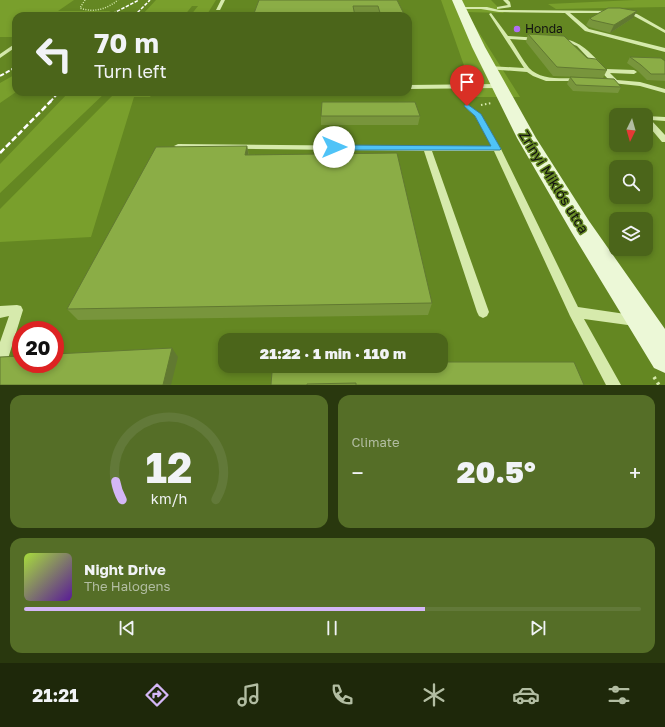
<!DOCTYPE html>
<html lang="en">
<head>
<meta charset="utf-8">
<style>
  :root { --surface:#4b651a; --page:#556e27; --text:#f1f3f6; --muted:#b2bda2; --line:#627939; --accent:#d4b7f6 }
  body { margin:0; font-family:"Golos Text",sans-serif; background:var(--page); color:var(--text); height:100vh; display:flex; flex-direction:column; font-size:15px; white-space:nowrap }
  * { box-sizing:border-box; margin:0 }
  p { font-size:13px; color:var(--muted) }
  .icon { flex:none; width:22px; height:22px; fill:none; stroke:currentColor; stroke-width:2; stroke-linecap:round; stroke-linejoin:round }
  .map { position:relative; height:385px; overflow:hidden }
  .sheet { display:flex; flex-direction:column; gap:10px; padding:10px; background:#29380e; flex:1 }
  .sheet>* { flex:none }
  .guide { position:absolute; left:12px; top:12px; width:400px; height:84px; border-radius:12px; box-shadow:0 2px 6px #0003; background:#4b651a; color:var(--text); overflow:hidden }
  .needle { width:26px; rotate:185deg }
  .controls { position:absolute; left:609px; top:108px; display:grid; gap:8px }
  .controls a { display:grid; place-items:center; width:44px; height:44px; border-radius:8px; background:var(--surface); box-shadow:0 2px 6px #0003; font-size:20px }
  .speed { position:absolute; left:12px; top:321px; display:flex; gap:8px; font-size:20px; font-weight:700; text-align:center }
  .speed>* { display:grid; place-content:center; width:52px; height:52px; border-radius:50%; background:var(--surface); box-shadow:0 2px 6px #0003; line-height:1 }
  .speed .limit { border:6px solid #d22; background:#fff; color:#111 }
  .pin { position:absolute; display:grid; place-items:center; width:34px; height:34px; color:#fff; margin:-41px -17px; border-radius:50% 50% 50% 0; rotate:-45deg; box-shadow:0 0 4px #0007 }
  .pin .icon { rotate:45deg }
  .me { position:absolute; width:44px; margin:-22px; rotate:90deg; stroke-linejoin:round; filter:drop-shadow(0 0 3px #0008) }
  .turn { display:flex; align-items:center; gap:14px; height:84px; padding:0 16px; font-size:18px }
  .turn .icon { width:52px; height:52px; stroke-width:2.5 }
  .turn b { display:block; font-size:28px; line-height:34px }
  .big { font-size:30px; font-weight:800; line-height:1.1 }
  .sheet .tile { flex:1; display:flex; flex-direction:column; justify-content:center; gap:6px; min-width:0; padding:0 14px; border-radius:12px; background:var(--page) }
  .sheet .dial { align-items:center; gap:0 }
  .dial svg { height:104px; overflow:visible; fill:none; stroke:var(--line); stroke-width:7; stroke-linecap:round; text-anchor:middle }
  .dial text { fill:var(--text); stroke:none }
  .song { display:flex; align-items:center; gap:12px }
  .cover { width:48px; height:48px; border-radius:6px; background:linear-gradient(135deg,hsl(80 70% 55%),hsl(270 70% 35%)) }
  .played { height:4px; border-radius:2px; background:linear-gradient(90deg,var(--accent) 65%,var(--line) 65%) }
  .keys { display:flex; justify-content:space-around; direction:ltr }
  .heat { display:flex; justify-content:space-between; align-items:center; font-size:22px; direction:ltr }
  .sheet .tiles { flex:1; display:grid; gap:10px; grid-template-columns:1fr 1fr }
  .tile:last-child { grid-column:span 2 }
  .trip { position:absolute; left:218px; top:333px; width:230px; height:40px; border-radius:12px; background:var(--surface); box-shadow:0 2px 6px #0003; font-weight:800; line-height:40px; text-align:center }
  .dock { display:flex; height:64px; justify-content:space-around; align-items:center; background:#1e280a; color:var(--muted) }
  .dock .icon { width:28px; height:28px }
  .dock .active { color:var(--accent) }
  .dock b { font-size:18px; color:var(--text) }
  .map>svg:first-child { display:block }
</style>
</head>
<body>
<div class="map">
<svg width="665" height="385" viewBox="0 0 665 385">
  <rect width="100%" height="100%" fill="#648722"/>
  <path fill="#799f2c" d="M0 0H74L58 11H111L101 16H16V37H0Z
    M156 0H216L206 16H190L198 6H192L184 16H141Z
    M441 0H491L504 13 466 12 520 97H475Z
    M635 0H665V7L556 9 548 4Z
    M16 74V92L0 103V83Z
    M69 92H106L0 193V164Z
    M116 92H154L150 97H134L91 237 0 242V209Z"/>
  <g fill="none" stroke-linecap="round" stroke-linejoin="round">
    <path stroke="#d6eaac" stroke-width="1.5" stroke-dasharray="1 1.5" stroke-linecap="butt" d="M85 0 80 8C94 13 107 9 118 0"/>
    <path stroke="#d6eaac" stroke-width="2" stroke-dasharray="1.5 2.5" stroke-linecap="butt" d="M481 105 492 103"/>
    <path stroke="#d6eaac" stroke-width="3.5" stroke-dasharray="2.5 4" stroke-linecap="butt" d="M654 377 659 385"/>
    <path fill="#d6eaac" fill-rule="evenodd" d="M221 0H225L220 10H216Z
      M503 0H508L510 2 511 7 497 9V7L508 5Z
      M460 7H487L499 10 621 11 637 14 665 30V33L634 16 621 13H570L589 29 665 48V52L585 31 565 13 499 12 481 9H458Z
      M232 12H236L235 16H231Z
      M491 13 508 36 541 38 542 39 539 41 510 39C516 48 522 59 529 68 541 81 565 78 581 78L584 80 583 81H546L533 76 527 72 486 69V67L488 66 524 68 489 14Z
      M555 39C579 37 591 54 606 69L634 70 637 72 634 74 610 73 617 80 640 82 665 89V93L640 86 603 82V80H609L577 46 567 42 555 41Z
      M16 43V47L0 58V54Z
      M408 85 497 84 500 86 497 88 408 89Z
      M467 104 480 114 501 149 578 307 639 316 641 320 639 324 635 326 584 319 621 385H606L570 316 494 151H432L489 312 487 316 483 318 479 316 477 312 424 151 178 148 174 146 178 144 492 147 475 116 464 106Z
      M646 116 665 117V121L651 120 665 135V142H662L646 123Z
      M17 305 21 306 23 310 7 362 5 367 0 369V342L9 316 0 318V306Z"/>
    <path fill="#ecf8d7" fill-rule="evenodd" d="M452 0H462L485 47 536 138 589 221 665 329V373L654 368 572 233 517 138 472 47Z"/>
    <path stroke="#fff" stroke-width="1.5" stroke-dasharray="3.5 1.5" stroke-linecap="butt" d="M108 16 139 0
      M134 16 150 0"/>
    <path stroke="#fff" stroke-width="2" stroke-dasharray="4.5 2" stroke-linecap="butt" d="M0 76 16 67
      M50 102 59 92"/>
    <path stroke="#fff" stroke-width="2.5" stroke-dasharray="6 2.5" stroke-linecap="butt" d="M0 153 51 101"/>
  </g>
  <path fill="#78953c" d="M397 0 405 16H378L377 13 253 16Z
    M590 18H633L610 33 589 27 586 25Z
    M528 34 587 58 607 70 603 78 553 76 526 42Z
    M630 57 665 61V81L647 80 638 71 627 63Z
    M570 77 621 87 618 93 573 91 567 84Z
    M321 116H420L418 125H321Z
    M247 146 249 155 432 303 428 315 78 320 67 309Z
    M272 372 584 385H271Z"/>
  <path fill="#617931" d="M637 11 633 18 610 33 614 25Z
    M247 146 249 158 245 155Z
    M172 348 178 357 171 385H163Z"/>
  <path fill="#8bad46" stroke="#617931" d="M259 0H397L405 16H381L378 6H353L355 16H253Z
    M608 8H620L637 11 614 25 592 20 590 18Z
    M528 34 564 36 587 58 596 59 607 70 557 67Z
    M630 57 661 58 665 61V74H651L641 65Z
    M570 77 614 79 621 87 576 85Z
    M322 102H415L420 116H321Z
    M247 146 245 155 397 153 432 303 67 309 156 147Z
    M172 348 163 385H0V357L21 356V364H55V354Z
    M441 362H574L584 385H356V383L307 384V385H271L272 372 327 370V366H441Z"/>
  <path fill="#4fc3f7" stroke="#337fa1" d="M467 104 481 114 501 149 500 150H334L330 147 334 145 491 146 475 116 464 106Z"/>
  <circle fill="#b06ef6" stroke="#648722" stroke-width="1.5" cx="517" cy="29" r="4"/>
  <g text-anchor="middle" stroke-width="3" stroke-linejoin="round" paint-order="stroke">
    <g font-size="12" fill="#111" stroke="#648722" text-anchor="start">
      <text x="525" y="33">Honda</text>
    </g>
    <g font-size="14" fill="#111" stroke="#648722">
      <text transform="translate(554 182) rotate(58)" y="5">Zrínyi Miklós utca</text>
    </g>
  </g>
</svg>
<div class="controls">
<a><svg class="needle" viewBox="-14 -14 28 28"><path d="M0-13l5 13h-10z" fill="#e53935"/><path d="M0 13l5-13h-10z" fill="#b2bda2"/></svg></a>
<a><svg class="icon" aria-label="search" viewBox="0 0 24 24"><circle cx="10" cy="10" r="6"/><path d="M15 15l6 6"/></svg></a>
<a><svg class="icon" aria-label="layers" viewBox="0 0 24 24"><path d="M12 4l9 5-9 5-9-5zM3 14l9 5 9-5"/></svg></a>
</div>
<div class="speed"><div class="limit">20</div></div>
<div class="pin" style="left:467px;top:106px;background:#d93025"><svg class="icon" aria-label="arrive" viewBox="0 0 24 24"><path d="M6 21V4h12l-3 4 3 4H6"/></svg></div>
<svg class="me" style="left:334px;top:147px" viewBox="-20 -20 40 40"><circle r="19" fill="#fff"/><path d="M0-13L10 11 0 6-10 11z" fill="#4fc3f7"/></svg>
<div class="trip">21:22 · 1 min · 110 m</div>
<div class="guide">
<div class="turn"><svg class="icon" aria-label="left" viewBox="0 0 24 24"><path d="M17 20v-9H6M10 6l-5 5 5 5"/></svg><div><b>70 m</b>Turn left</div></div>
</div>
</div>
<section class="sheet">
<div class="tiles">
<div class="tile dial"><svg viewBox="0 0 100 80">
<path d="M14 69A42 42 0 1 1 86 69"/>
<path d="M14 69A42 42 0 0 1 9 55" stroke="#d4b7f6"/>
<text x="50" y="56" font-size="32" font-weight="700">12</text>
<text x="50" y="72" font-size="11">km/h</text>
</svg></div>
<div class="tile"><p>Climate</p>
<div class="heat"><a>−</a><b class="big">20.5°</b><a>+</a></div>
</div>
<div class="tile">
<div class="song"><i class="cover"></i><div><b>Night Drive</b><p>The Halogens</p></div></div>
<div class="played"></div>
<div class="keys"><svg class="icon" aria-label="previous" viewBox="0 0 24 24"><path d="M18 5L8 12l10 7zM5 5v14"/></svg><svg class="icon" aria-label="pause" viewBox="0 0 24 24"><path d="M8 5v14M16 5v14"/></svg><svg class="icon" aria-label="next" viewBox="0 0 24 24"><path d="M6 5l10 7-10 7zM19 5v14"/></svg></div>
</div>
</div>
</section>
<nav class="dock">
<b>21:21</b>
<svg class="icon active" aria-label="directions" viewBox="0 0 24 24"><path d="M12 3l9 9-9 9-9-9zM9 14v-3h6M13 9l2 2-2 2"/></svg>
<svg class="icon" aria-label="music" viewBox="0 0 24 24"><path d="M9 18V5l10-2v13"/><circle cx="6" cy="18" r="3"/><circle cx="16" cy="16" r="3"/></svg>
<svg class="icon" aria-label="phone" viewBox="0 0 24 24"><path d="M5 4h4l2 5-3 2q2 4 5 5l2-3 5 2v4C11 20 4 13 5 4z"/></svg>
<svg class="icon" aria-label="climate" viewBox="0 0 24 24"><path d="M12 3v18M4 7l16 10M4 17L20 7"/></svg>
<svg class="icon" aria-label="car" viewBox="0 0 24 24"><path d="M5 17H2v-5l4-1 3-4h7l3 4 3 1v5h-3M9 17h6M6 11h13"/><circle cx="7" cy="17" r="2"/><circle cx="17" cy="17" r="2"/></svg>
<svg class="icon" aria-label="filters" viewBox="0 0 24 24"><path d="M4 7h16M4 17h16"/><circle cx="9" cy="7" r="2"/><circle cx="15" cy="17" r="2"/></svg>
</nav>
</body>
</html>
